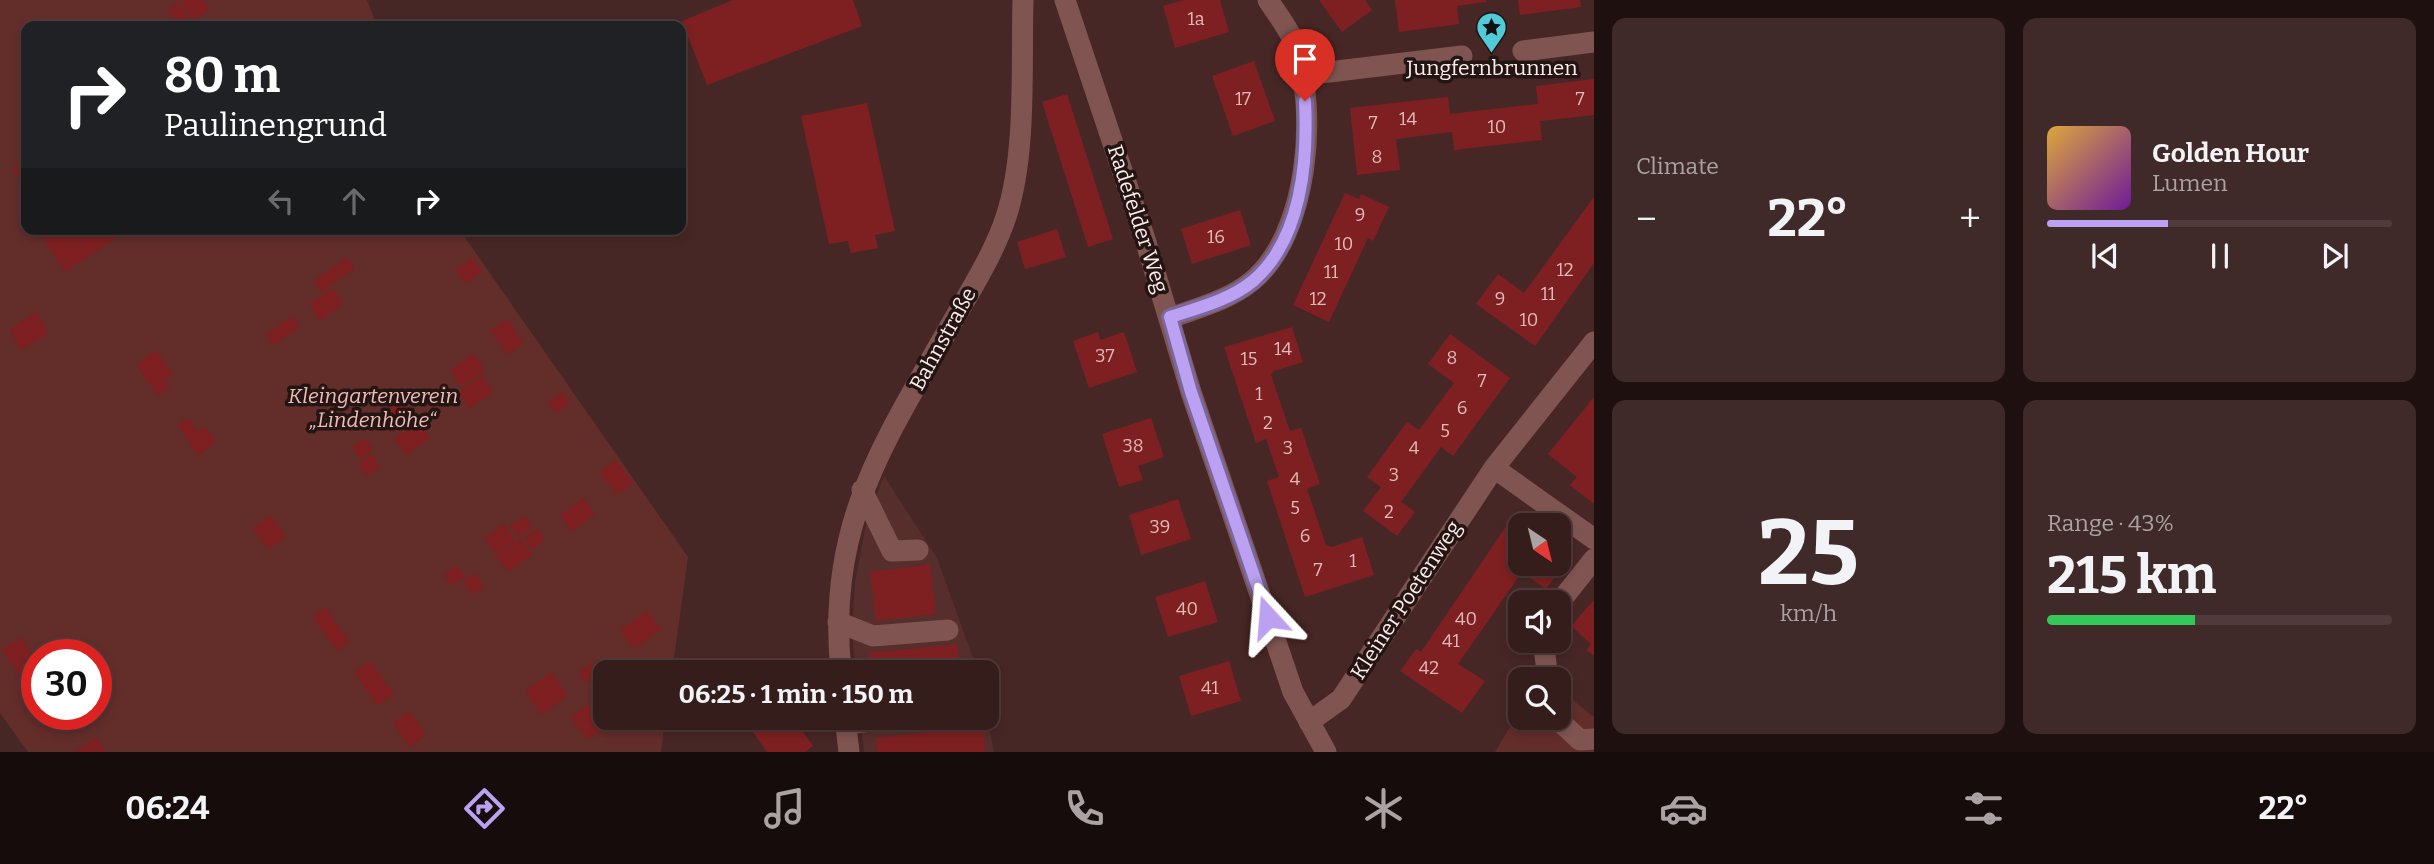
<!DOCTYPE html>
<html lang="en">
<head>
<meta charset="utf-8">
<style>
  :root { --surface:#351d1c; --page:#402a29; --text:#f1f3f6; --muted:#aaa2a3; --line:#4f3b3b; --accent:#bca0f2 }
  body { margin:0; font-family:Bitter,serif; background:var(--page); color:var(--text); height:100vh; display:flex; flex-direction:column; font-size:26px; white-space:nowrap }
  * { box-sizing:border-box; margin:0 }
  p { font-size:23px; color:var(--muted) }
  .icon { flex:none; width:38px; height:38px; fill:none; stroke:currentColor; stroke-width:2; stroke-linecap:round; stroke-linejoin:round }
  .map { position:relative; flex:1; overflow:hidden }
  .drawer { display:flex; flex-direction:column; gap:18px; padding:18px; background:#1d100f; width:840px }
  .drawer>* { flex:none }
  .banner { position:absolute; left:21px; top:21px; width:665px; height:214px; border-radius:14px; box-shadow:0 4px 10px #0003,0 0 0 2px var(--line); background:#202124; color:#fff; overflow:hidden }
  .needle { width:46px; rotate:145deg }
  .tools { position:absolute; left:1508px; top:513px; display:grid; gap:14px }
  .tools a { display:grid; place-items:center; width:63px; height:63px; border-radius:14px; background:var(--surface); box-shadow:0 4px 10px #0003,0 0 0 2px var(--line); font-size:35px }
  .speed { position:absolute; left:21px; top:639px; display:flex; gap:14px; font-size:35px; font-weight:700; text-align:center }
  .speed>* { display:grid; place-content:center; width:91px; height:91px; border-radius:50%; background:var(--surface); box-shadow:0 4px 10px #0003,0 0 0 2px var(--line); line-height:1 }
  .speed .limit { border:10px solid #d22; background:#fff; color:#111 }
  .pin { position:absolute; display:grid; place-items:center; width:60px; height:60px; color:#fff; margin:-72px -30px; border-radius:50% 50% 50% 0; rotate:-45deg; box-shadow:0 0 7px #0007 }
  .pin .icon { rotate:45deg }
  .me { position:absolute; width:77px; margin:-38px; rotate:341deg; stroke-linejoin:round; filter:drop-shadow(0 0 5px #0008) }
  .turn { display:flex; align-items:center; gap:24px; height:147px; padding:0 28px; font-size:32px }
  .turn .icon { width:91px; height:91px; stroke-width:2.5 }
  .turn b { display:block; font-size:49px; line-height:60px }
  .lanes { display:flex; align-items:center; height:66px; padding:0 28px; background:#0003; justify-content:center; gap:35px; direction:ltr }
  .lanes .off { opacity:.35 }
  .big { font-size:52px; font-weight:700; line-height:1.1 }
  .drawer .widget { flex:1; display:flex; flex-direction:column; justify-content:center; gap:10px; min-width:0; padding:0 24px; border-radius:14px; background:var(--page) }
  .drawer .dial { align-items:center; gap:0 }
  .dial b { font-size:91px; line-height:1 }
  .song { display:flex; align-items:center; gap:21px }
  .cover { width:84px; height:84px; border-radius:10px; background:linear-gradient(135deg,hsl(40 70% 55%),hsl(280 70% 35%)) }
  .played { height:7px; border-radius:4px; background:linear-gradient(90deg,var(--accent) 35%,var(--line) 35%) }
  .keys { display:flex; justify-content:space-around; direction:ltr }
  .heat { display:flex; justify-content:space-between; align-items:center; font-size:38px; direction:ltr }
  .charge { height:10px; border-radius:5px; background:linear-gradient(90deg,#34c759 43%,var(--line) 0) }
  .drawer .tiles { flex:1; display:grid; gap:18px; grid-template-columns:repeat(2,1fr) }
  .trip { position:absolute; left:593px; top:660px; width:406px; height:70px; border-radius:14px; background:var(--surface); box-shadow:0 4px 10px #0003,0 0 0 2px var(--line); font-weight:700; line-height:70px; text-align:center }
  .tabs { display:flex; height:112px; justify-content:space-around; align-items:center; background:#150c0b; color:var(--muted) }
  .tabs .icon { width:49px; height:49px }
  .tabs .selected { color:var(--accent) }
  .tabs b { font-size:32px; color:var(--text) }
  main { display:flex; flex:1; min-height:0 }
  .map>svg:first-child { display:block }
</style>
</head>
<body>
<main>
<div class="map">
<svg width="1594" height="752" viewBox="0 0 1594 752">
  <rect width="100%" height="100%" fill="#472725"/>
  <path fill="#562e2c" d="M884 476 937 558 978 672H856L852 634 855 582 867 519Z
    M860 718H987L994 752H864Z"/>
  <path fill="#632d2a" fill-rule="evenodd" d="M0 0H367L377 26H26V229H459L688 557 672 672H606V718H665L661 752H28L0 713ZM37 654H96V714H37Z
    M1559 689 1594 717V752H1495L1521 708V718H1559Z"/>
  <path fill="#7e2021" d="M179 0H203L210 9 194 21Z
    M733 0H853L862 26 707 85 682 21Z
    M1184 0H1220L1229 32 1175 48 1163 6Z
    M1319 0H1365L1372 10 1342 32Z
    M1395 0H1486V2L1457 6 1459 24 1399 32Z
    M1518 0H1580L1581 7 1520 15Z
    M177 2 193 23 188 26H179L167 10Z
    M1254 61 1275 121 1233 136 1212 76Z
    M1594 79V115L1540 121 1542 140 1454 150 1452 132 1396 139 1400 170 1357 175 1350 108 1448 97 1450 114 1511 107 1538 104 1536 86Z
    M1067 94 1113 239 1088 247 1042 102Z
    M867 103 895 231 875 235 878 248 851 253 848 241 829 244 801 116Z
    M23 162 26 167V190L12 169Z
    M1345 193 1359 199 1361 194 1389 207 1373 241 1368 238 1329 322 1293 305Z
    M1594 197V263L1535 346 1476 304 1498 274 1524 293Z
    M1240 210 1251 245 1192 264 1181 229Z
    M37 229H125L127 231 65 272Z
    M1057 229 1066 257 1025 269 1017 242Z
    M347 257 355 268 321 292 313 281Z
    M472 258 482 272 465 283 455 270Z
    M333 288 343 304 320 321 309 304Z
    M36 312 49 333 21 350 9 330Z
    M292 316 300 327 273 345 266 335Z
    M507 319 524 343 508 355 490 331Z
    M1292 327 1303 362 1274 371 1271 375 1290 431 1301 428 1320 484 1307 489 1326 545 1332 547 1362 537 1374 575 1305 597 1267 481 1279 477 1266 439 1256 443 1224 347Z
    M1098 332 1100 340 1124 332 1137 372 1089 388 1073 341Z
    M1450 334 1510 378 1453 456 1441 447 1401 502 1415 512 1397 536 1363 511 1381 487 1367 477 1407 422 1419 430 1454 383 1428 364Z
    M156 350 173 374 165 381 170 387 158 396 136 365Z
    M473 353 485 370 461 387 450 370Z
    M482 375 493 391 470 409 458 392Z
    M562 392 570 404 556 413 548 402Z
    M1594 397V504L1570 485 1577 477 1548 454Z
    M402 399 414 416 390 433 378 416Z
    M188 418 198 432 206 427 216 442 198 455 178 425Z
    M1151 418 1164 457 1138 466 1143 480 1119 487 1102 434Z
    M418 421 430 438 406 455 394 439Z
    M365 438 373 449 360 459 352 447Z
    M372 454 380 466 366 476 358 464Z
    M616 460 633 483 617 495 599 472Z
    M583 498 595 514 572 532 560 515Z
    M1178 499 1191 539 1141 555 1129 515Z
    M271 515 286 537 268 549 253 528Z
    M524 516 532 528 518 537 510 526Z
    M1511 519 1521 526V564H1559V553L1567 559 1546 589 1522 572 1458 664 1485 681 1462 713 1400 671 1416 649 1421 652Z
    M504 524 515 540 496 554 484 538Z
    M537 529 545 540 532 550 524 538Z
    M520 538 532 555 508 572 496 556Z
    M930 564 936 614 876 621 870 572Z
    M457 565 465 577 451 586 443 575Z
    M475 573 484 586 473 595 463 581Z
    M1205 581 1218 622 1168 637 1155 597Z
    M1593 601 1594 602V656L1586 650 1591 644 1571 626Z
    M325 607 350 642 337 651 313 617Z
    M647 611 661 629 634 649 620 630Z
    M21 637 37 662 19 675 2 650Z
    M957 644 960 672H870L868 653Z
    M370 661 394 694 378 706 354 672Z
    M1229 661 1241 701 1191 716 1179 676Z
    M592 663 600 674 586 683 578 672Z
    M552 672 568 696 541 715 525 691Z
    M587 705 604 728 588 740 570 717Z
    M409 711 426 735 410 747 393 723Z
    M771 718H793L813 746 805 752H767L752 731Z
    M983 726 985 752H877L876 738Z
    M96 737 106 752H75Z"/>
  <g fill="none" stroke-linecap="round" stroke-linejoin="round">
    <path stroke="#805551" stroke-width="21" d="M1065 0 1144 236 1191 392 1293 692 1326 752
      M1523 51 1594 42
      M1304 75 1462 56
      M1170 318C1198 308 1229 300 1252 281 1309 234 1318 110 1295 45 1290 30 1277 14 1268 0
      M1494 468 1594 539
      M862 490 892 551 918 550
      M1559 603 1594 559
      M838 622 873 636 948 630
      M1543 640 1548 679
      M841 672C826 524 884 443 953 321 972 288 994 253 1006 217 1027 153 1021 67 1023 0
      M845 718 849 752
      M1556 718 1580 740 1594 739
      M1309 722 1341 699 1494 468 1594 342
      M846 724 896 718"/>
  </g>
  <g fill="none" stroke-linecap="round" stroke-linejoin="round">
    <defs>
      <path id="route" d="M1268 617 1191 392 1170 317C1198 308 1230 300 1253 281 1302 239 1308 160 1305 101"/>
    </defs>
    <use href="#route" stroke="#7a689d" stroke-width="18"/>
    <use href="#route" stroke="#bca0f2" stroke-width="12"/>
  </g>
  <defs>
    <symbol id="sight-pin" viewBox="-11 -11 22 30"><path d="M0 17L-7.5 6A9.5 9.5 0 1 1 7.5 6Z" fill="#52cbd8" stroke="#231513"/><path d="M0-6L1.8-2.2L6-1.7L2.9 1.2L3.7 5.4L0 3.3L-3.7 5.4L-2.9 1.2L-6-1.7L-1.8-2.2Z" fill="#111"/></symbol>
  </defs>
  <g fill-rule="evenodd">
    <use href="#sight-pin" x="1474" y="10" width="35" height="47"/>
  </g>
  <g text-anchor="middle" stroke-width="7" stroke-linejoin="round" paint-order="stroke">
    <g font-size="18" fill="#dfbab8">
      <text x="1196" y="25">1a</text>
      <text x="1243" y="105">17</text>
      <text x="1580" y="105">7</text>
      <text x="1408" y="125">14</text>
      <text x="1373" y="129">7</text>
      <text x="1497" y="133">10</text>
      <text x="1377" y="163">8</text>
      <text x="1360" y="221">9</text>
      <text x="1216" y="243">16</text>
      <text x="1344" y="250">10</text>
      <text x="1565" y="276">12</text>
      <text x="1331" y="278">11</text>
      <text x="1548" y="300">11</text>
      <text x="1318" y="305">12</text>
      <text x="1500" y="305">9</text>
      <text x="1529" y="326">10</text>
      <text x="1283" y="355">14</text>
      <text x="1105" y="362">37</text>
      <text x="1452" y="364">8</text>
      <text x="1249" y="365">15</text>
      <text x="1482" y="387">7</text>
      <text x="1259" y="400">1</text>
      <text x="1462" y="414">6</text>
      <text x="1268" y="429">2</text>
      <text x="1445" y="437">5</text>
      <text x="1133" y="452">38</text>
      <text x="1288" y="454">3</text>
      <text x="1414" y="454">4</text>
      <text x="1394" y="481">3</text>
      <text x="1295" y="485">4</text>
      <text x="1295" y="514">5</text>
      <text x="1389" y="518">2</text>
      <text x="1160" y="533">39</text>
      <text x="1305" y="542">6</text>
      <text x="1353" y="567">1</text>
      <text x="1318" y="576">7</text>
      <text x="1187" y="615">40</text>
      <text x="1466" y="625">40</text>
      <text x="1451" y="647">41</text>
      <text x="1429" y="674">42</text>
      <text x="1210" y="694">41</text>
    </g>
    <g font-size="21" fill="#ffedeb" stroke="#231513">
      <text x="1492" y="75">Jungfernbrunnen</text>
    </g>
    <g font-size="21" fill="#ffedeb" stroke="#231513">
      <text transform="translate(1138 219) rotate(72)" y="7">Radefelder Weg</text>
      <text transform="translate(943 339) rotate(-61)" y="7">Bahnstraße</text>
      <text transform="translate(1406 600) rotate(-57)" y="7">Kleiner Poetenweg</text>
    </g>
    <g font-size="21" font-style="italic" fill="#f1bbb5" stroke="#231513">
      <text x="373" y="403">Kleingartenverein<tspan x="373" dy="24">„Lindenhöhe“</tspan></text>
    </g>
  </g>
</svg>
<div class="tools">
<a><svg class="needle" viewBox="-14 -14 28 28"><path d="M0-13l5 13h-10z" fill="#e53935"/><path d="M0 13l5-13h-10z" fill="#aaa2a3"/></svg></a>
<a><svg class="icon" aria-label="sound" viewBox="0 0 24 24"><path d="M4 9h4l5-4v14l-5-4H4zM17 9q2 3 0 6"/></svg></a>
<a><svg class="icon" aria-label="search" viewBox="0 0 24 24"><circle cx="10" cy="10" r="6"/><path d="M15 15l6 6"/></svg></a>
</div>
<div class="speed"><div class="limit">30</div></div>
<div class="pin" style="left:1305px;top:101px;background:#d93025"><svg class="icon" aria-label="arrive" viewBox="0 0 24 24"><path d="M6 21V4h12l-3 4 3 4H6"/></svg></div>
<svg class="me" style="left:1268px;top:617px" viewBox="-20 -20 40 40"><path d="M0-17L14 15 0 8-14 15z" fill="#bca0f2" stroke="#fff" stroke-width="4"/></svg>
<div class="trip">06:25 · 1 min · 150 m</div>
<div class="banner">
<div class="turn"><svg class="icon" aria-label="right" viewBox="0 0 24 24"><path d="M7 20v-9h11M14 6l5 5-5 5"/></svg><div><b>80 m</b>Paulinengrund</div></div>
<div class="lanes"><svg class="icon off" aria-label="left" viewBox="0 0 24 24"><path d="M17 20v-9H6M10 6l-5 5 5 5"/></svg><svg class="icon off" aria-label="ahead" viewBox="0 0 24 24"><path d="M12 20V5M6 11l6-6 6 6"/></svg><svg class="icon" aria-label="right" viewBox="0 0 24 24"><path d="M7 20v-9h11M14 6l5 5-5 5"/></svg></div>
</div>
</div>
<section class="drawer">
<div class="tiles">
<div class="widget"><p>Climate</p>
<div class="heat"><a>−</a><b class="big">22°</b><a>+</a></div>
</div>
<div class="widget">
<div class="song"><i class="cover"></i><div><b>Golden Hour</b><p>Lumen</p></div></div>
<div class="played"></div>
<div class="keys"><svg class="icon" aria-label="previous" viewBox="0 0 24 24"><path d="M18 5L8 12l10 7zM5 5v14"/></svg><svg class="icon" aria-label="pause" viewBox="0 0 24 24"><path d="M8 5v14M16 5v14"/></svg><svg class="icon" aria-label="next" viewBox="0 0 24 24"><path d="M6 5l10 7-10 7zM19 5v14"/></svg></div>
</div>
<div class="widget dial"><b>25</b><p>km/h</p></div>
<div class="widget"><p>Range · 43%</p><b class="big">215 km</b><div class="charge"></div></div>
</div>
</section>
</main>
<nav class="tabs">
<b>06:24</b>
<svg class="icon selected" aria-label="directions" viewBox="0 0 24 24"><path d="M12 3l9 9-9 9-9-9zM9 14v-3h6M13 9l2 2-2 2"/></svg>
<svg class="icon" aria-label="music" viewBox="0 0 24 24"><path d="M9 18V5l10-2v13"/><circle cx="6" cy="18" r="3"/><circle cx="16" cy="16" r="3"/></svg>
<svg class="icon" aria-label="phone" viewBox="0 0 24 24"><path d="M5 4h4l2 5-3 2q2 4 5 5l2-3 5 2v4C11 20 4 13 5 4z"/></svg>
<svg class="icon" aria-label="climate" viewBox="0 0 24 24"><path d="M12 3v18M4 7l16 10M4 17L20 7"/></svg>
<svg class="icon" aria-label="car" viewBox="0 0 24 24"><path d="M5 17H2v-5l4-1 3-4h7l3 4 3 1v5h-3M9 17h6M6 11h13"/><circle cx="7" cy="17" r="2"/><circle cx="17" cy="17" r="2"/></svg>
<svg class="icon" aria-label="filters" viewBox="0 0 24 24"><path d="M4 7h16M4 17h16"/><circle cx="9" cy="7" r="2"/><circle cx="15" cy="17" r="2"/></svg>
<b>22°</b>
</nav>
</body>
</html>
